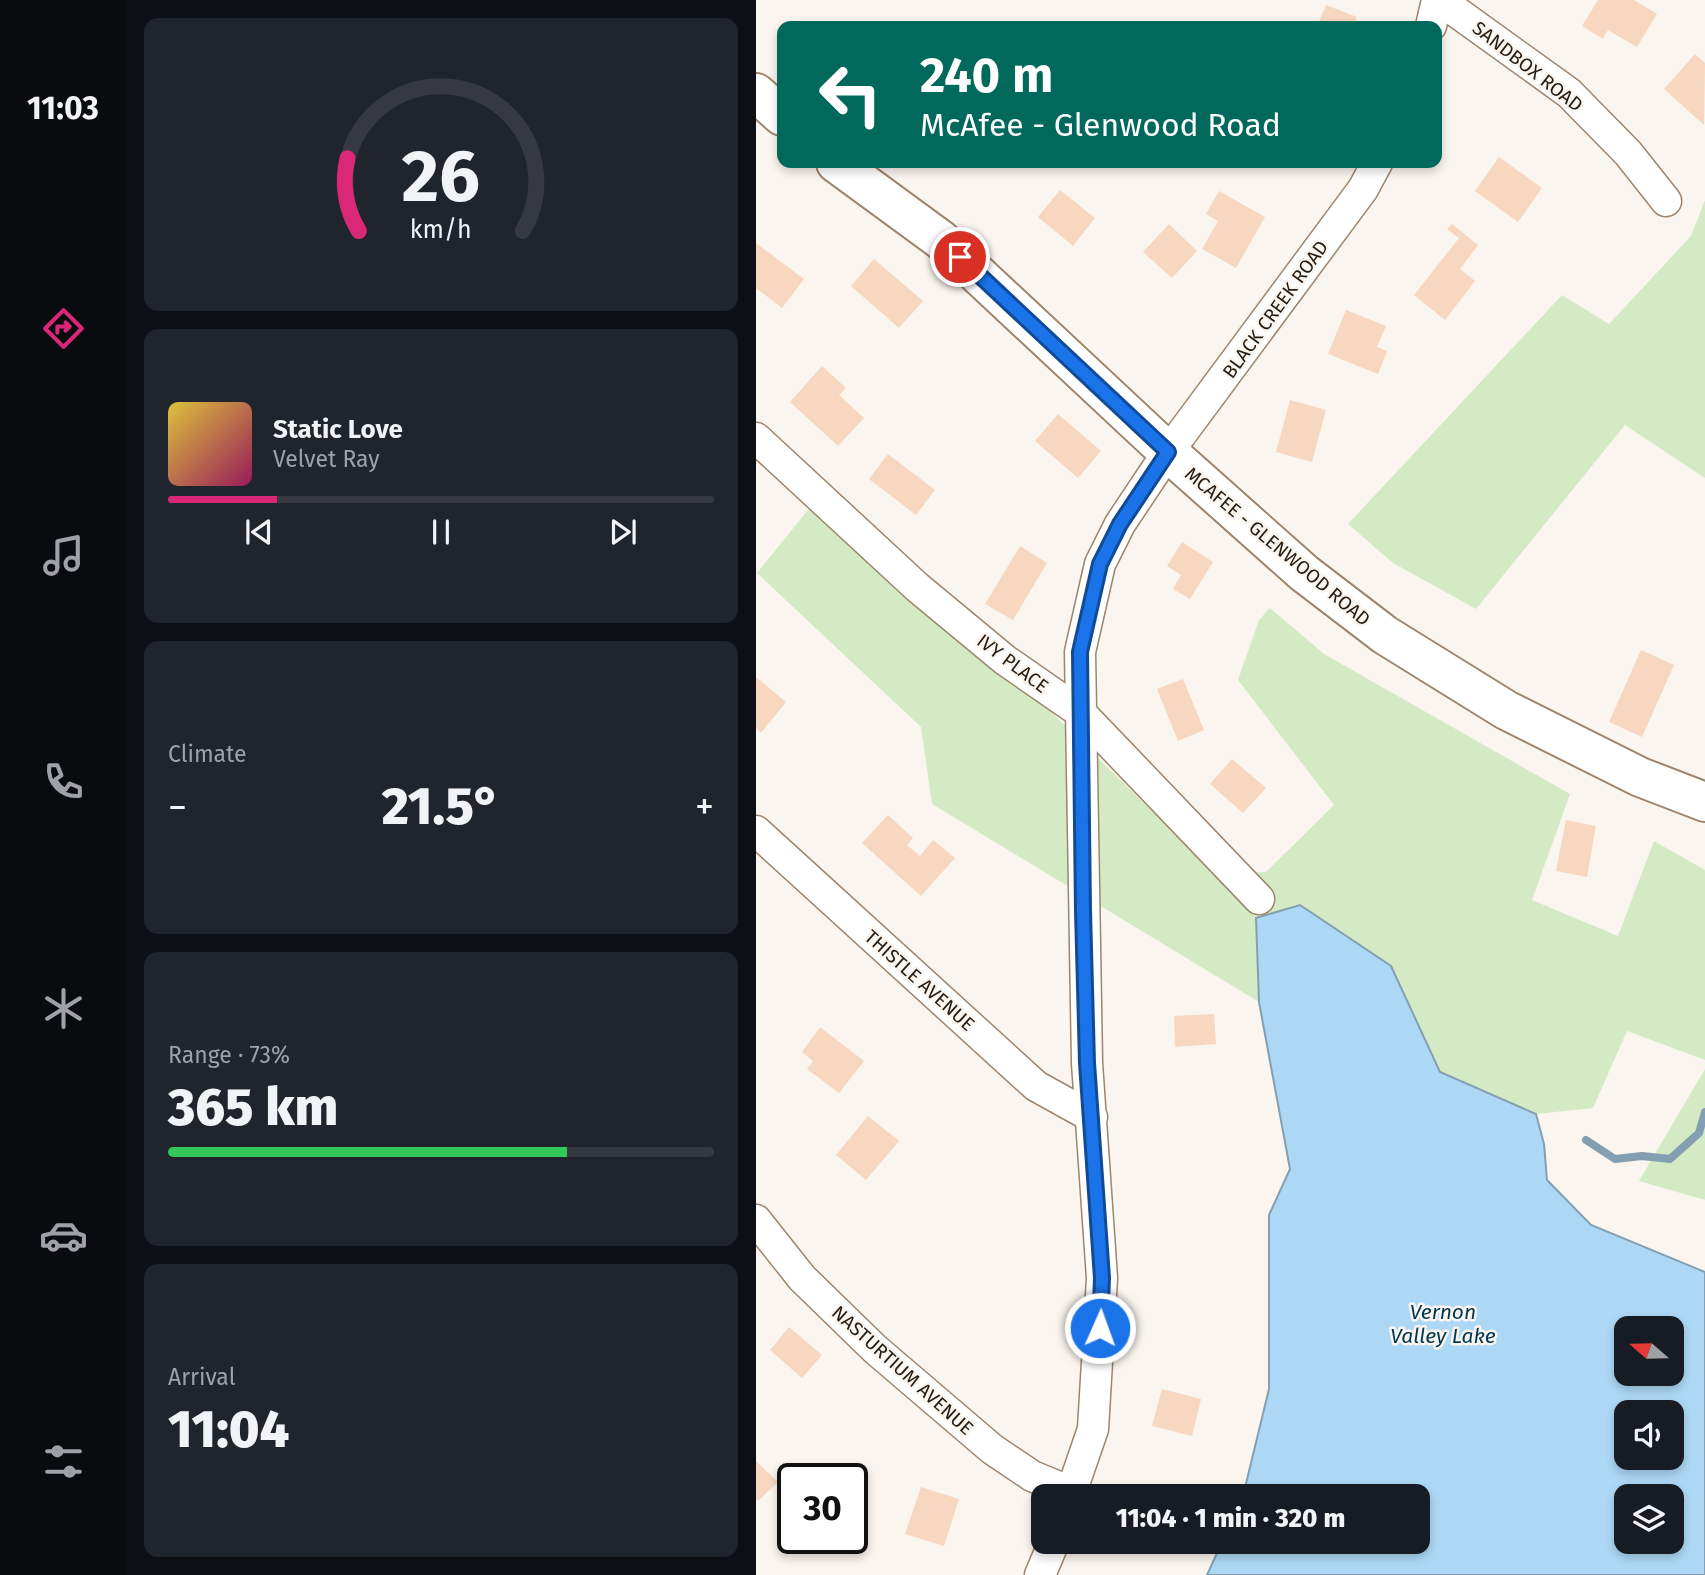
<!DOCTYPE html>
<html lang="en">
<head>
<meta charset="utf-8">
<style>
  :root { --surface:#171b24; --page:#20242c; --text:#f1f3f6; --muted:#9ea1a6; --line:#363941; --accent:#db2777 }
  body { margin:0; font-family:"Fira Sans",sans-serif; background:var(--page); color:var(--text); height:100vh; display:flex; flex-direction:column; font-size:26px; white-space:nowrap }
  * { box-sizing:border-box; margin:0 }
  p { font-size:23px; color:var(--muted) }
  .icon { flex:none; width:38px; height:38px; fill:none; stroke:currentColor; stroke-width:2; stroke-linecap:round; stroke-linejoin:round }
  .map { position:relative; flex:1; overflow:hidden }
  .sheet { display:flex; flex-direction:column; gap:18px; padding:18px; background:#0d0f14; width:630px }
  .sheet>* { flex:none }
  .hud { position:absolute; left:21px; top:21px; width:665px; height:147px; border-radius:14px; box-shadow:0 4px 10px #0003; background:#00695c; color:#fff; overflow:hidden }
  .needle { width:46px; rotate:290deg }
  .buttons { position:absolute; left:858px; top:1316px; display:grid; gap:14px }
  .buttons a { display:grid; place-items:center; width:70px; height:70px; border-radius:14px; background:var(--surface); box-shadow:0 4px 10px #0003; font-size:35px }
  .speed { position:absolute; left:21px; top:1463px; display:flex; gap:14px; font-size:35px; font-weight:700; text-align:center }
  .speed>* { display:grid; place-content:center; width:91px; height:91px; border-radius:50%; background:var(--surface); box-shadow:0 4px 10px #0003; line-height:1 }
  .speed .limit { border:4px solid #111; border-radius:10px; background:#fff; color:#111 }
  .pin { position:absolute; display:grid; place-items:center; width:60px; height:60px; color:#fff; margin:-30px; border:4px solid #fff; border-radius:50%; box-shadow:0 2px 7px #0007 }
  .me { position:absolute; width:77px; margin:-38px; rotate:2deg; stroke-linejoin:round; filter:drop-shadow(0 0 5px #0008) }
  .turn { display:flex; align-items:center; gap:24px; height:147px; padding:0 28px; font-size:32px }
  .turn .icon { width:91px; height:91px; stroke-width:2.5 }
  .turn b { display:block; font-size:49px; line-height:60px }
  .big { font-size:52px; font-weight:800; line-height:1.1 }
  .sheet .widget { flex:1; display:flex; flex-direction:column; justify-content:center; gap:10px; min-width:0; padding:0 24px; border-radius:14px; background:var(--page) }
  .sheet .dial { align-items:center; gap:0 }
  .dial svg { height:182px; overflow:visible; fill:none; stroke:var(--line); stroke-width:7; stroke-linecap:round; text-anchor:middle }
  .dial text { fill:var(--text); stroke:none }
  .song { display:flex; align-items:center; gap:21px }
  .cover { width:84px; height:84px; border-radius:10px; background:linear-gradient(135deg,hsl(50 70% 55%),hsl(330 70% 35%)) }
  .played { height:7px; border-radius:4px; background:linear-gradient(90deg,var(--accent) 20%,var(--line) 20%) }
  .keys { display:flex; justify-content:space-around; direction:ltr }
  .heat { display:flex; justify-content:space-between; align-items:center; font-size:38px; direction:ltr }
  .charge { height:10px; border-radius:5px; background:linear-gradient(90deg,#34c759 73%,var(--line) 0) }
  .trip { position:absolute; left:275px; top:1484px; width:399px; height:70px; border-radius:14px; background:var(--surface); box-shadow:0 4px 10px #0003; font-weight:800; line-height:70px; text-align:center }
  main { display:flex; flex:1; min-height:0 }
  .tab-bar { display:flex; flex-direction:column; width:126px; justify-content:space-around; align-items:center; background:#090b0e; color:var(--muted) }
  .tab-bar .icon { width:49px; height:49px }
  .tab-bar .current { color:var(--accent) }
  .tab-bar b { font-size:32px; color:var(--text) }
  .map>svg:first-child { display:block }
</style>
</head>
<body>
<main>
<nav class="tab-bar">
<b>11:03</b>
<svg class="icon current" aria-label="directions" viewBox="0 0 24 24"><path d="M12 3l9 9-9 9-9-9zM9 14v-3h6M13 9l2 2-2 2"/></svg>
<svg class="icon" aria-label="music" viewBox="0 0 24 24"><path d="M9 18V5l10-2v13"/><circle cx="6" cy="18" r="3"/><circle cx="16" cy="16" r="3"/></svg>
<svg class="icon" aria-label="phone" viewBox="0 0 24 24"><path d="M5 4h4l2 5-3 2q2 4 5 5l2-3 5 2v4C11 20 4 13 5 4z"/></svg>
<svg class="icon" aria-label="climate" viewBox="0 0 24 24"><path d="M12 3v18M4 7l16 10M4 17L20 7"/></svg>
<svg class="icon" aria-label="car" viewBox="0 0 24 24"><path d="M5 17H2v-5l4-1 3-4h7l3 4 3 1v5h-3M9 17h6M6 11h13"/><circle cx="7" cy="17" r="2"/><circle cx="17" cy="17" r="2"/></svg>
<svg class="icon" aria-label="filters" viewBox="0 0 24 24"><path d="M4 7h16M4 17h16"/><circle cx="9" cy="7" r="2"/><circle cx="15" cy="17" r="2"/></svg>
</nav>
<section class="sheet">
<div class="widget dial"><svg viewBox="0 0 100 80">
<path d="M14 69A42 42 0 1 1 86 69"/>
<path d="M14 69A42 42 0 0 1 9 37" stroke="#db2777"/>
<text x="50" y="56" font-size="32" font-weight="700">26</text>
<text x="50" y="72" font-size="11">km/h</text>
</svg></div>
<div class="widget">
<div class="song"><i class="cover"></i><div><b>Static Love</b><p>Velvet Ray</p></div></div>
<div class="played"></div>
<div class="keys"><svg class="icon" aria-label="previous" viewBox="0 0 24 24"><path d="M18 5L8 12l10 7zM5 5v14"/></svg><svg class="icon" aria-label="pause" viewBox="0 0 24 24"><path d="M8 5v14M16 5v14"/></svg><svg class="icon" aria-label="next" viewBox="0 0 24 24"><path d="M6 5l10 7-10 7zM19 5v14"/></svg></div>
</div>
<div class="widget"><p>Climate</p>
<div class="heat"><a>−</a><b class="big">21.5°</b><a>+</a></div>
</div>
<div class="widget"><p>Range · 73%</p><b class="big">365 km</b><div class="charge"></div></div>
<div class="widget"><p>Arrival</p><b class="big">11:04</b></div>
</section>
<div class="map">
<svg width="949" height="1575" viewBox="0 0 949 1575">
  <rect width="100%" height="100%" fill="#fbf5ef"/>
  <path fill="#d4eac5" d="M949 200V478L869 425 720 609 637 563 592 524 806 295 853 324 935 236Z
    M69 489 460 874 510 872 578 805 482 680 503 620 514 608 568 654 814 794 776 900 862 936 898 841 949 870V1060L871 1031 837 1108 780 1114 684 1072 635 966 500 918 503 1002 176 804 165 727 1 573Z
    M949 1069V1200L883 1181Z"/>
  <path fill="#add8f5" stroke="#849fb1" stroke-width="2" fill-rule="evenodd" d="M544 905 635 966 684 1072 780 1114 788 1144 791 1180 835 1225 949 1272V1575H451L466 1542H662V1496H487L513 1389V1215L534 1169 503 1002 500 918ZM870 1328H915V1374H870ZM870 1412H915V1458H870ZM870 1496H915V1542H870Z"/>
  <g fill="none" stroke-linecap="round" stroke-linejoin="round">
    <path stroke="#849fb1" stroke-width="8" d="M830 1140 859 1159 886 1156 914 1159 943 1133 949 1112"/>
  </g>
  <path fill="#f7d7bf" d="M842 0H878L901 14 881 47 852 30 847 39 826 26Z
    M570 5 601 17 597 26H561Z
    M939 54 949 63 948 125 908 89Z
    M743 157 786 188 762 222 719 191Z
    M304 190 339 218 317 246 282 217Z
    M463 191 509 217 480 268 446 249 462 221 450 214Z
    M413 224 441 251 416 278 387 252Z
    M696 224 722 245 704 269 719 281 689 320 658 295 703 238 691 229Z
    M0 243 48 279 26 308 0 288Z
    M118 259 167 301 143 328 95 286Z
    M590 310 630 326 621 347 631 351 622 374 572 354Z
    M66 366 90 388 83 395 108 418 82 446 34 402Z
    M534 400 570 410 556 462 520 452Z
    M302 414 345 451 322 478 279 441Z
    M132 454 179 490 160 515 113 479Z
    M426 542 457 562 434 599 417 589 425 575 411 566Z
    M264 546 291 563 257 620 229 604Z
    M885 650 918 665 886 737 853 722Z
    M0 677 30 702 5 733 0 728Z
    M427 679 448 730 422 741 401 689Z
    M476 759 510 788 487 813 454 784Z
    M132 815 157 838 151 845 164 856 177 840 199 858 165 896 106 843Z
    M810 820 840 826 831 877 800 871Z
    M458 1014 460 1044 419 1047 418 1016Z
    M64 1027 108 1061 83 1093 51 1069 57 1061 46 1052Z
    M112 1116 143 1141 110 1180 80 1155Z
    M33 1327 66 1355 46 1378 14 1350Z
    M406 1389 445 1399 436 1436 396 1426Z
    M0 1461 22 1482 2 1501 0 1499Z
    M165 1487 203 1499 188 1546 149 1534Z"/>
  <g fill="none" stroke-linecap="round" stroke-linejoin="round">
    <defs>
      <path id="minor" d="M684 0 813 93 872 153 910 201
        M675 26 681 0
        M0 438 161 587 249 660 324 712 503 899
        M0 831 280 1086 336 1117
        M0 1220 46 1278 119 1349 236 1449 276 1476 315 1492
        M314 1496 337 1429 346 1278 331 1063 324 652 344 564 364 524 412 452 607 189 621 163
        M284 1575 298 1542"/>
      <path id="tertiary" d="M0 93 26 116
        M80 163 185 240 412 452 548 573 629 635 750 710 884 777 949 802"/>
    </defs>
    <use href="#minor" stroke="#9e856b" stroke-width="33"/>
    <use href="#tertiary" stroke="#9e856b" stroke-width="42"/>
    <use href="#minor" stroke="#fff" stroke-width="30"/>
    <use href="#tertiary" stroke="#fff" stroke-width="38"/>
  </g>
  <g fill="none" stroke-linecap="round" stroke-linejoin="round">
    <defs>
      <path id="route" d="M204 257 412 452 364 524 344 564 324 652 327 911 331 1063 346 1278 344 1328"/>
    </defs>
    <use href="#route" stroke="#114b97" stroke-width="18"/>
    <use href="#route" stroke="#1a73e8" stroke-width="12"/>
  </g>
  <g text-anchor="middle" stroke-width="5" stroke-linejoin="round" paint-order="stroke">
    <g font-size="19" fill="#251b11" stroke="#fbf5ef">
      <text transform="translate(772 66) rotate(38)" y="7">SANDBOX ROAD</text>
      <text transform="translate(519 309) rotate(-54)" y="7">BLACK CREEK ROAD</text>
      <text transform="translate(522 546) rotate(40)" y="7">MCAFEE - GLENWOOD ROAD</text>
      <text transform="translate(257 663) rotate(37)" y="7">IVY PLACE</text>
      <text transform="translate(164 980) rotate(42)" y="7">THISTLE AVENUE</text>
      <text transform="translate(147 1370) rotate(42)" y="7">NASTURTIUM AVENUE</text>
    </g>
    <g font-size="21" font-style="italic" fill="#003854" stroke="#fbf5ef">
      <text x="687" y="1319">Vernon<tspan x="687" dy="24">Valley Lake</tspan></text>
    </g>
  </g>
</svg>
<div class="buttons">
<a><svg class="needle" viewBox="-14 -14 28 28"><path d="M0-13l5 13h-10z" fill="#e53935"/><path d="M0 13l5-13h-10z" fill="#9ea1a6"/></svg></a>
<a><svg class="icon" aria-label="sound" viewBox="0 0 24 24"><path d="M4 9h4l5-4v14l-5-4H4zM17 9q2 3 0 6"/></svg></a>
<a><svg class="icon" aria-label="layers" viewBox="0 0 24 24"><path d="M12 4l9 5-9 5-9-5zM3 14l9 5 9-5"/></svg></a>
</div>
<div class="speed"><div class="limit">30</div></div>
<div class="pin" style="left:204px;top:257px;background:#d93025"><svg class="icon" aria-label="arrive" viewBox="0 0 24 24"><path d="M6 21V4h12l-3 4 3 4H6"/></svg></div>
<svg class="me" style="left:344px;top:1328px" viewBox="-20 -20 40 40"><circle r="17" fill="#1a73e8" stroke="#fff" stroke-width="3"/><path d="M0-11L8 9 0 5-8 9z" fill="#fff"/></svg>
<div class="trip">11:04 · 1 min · 320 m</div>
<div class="hud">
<div class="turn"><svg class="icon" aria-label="left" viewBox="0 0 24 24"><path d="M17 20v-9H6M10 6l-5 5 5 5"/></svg><div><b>240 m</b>McAfee - Glenwood Road</div></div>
</div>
</div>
</main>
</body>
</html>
